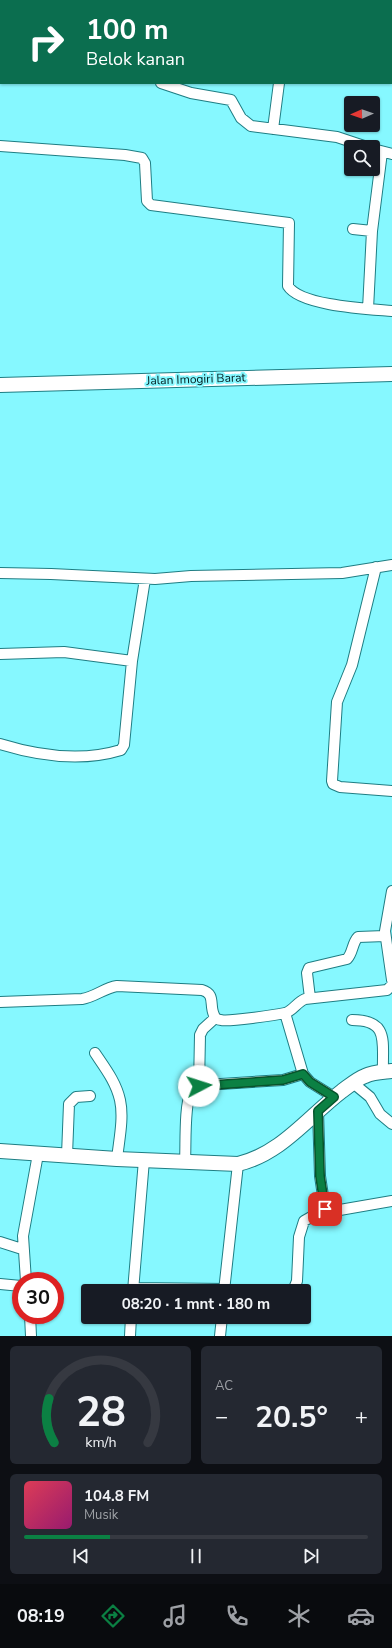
<!DOCTYPE html>
<html lang="id">
<head>
<meta charset="utf-8">
<style>
  :root { --surface:#171b24; --page:#242831; --text:#f1f3f6; --muted:#9ea1a6; --line:#363941; --accent:#0b8043 }
  body { margin:0; font-family:"Nunito Sans",sans-serif; background:var(--page); color:var(--text); height:100vh; display:flex; flex-direction:column; font-size:15px; white-space:nowrap }
  * { box-sizing:border-box; margin:0 }
  p { font-size:13px; color:var(--muted) }
  .icon { flex:none; width:22px; height:22px; fill:none; stroke:currentColor; stroke-width:2; stroke-linecap:round; stroke-linejoin:round }
  .map { position:relative; height:1336px; overflow:hidden }
  .side { display:flex; flex-direction:column; gap:10px; padding:10px; background:#0d0f14; flex:1 }
  .side>* { flex:none }
  .guide { position:absolute; left:0px; top:0px; width:392px; height:84px; box-shadow:0 1px 3px #0004; background:#0b6e4f; color:#fff; overflow:hidden }
  .needle { width:26px; rotate:268deg }
  .tools { position:absolute; left:344px; top:96px; display:grid; gap:8px }
  .tools a { display:grid; place-items:center; width:36px; height:36px; border-radius:4px; background:var(--surface); box-shadow:0 1px 3px #0004; font-size:20px }
  .speed { position:absolute; left:12px; top:1272px; display:flex; gap:8px; font-size:20px; font-weight:700; text-align:center }
  .speed>* { display:grid; place-content:center; width:52px; height:52px; border-radius:50%; background:var(--surface); box-shadow:0 1px 3px #0004; line-height:1 }
  .speed .limit { border:6px solid #d22; background:#fff; color:#111 }
  .pin { position:absolute; display:grid; place-items:center; width:34px; height:34px; color:#fff; margin:-17px; border-radius:8px; box-shadow:0 2px 6px #0006 }
  .me { position:absolute; width:44px; margin:-22px; rotate:85deg; stroke-linejoin:round; filter:drop-shadow(0 0 3px #0008) }
  .turn { display:flex; align-items:center; gap:14px; height:84px; padding:0 20px; font-size:18px }
  .turn .icon { width:52px; height:52px; stroke-width:2.5 }
  .turn b { display:block; font-size:28px; line-height:34px }
  .big { font-size:30px; font-weight:700; line-height:1.1 }
  .side .tile { flex:1; display:flex; flex-direction:column; justify-content:center; gap:6px; min-width:0; padding:0 14px; border-radius:6px; background:var(--page) }
  .side .dial { align-items:center; gap:0 }
  .dial svg { height:104px; overflow:visible; fill:none; stroke:var(--line); stroke-width:7; stroke-linecap:round; text-anchor:middle }
  .dial text { fill:var(--text); stroke:none }
  .song { display:flex; align-items:center; gap:12px }
  .cover { width:48px; height:48px; border-radius:6px; background:linear-gradient(135deg,hsl(350 70% 55%),hsl(320 70% 35%)) }
  .played { height:4px; border-radius:2px; background:linear-gradient(90deg,var(--accent) 25%,var(--line) 25%) }
  .keys { display:flex; justify-content:space-around; direction:ltr }
  .heat { display:flex; justify-content:space-between; align-items:center; font-size:22px; direction:ltr }
  .side .tiles { flex:1; display:grid; gap:10px; grid-template-columns:1fr 1fr }
  .tile:last-child { grid-column:span 2 }
  .trip { position:absolute; left:81px; top:1284px; width:230px; height:40px; border-radius:4px; background:var(--surface); box-shadow:0 1px 3px #0004; font-weight:700; line-height:40px; text-align:center }
  .dock { display:flex; height:64px; justify-content:space-around; align-items:center; background:#090b0e; color:var(--muted) }
  .dock .icon { width:28px; height:28px }
  .dock .active { color:var(--accent) }
  .dock b { font-size:18px; color:var(--text) }
  .map>svg:first-child { display:block }
</style>
</head>
<body>
<div class="map">
<svg width="392" height="1336" viewBox="0 0 392 1336">
  <rect width="100%" height="100%" fill="#86f8ff"/>
  <g fill="none" stroke-linecap="round" stroke-linejoin="round">
    <defs>
      <path id="street" d="M159 0 161 1
        M249 1 250 0
        M0 40H1
        M161 83 191 93 231 100 241 118 251 126 337 137 367 147
        M273 129 279 83
        M0 146 125 155 142 158 145 163 147 201 151 205 289 223 288 286C300 306 370 309 392 311
        M373 149 392 154
        M353 229 372 231 368 309
        M372 231 382 152
        M376 567 352 665 337 702 332 781 333 784 340 787 392 791
        M0 573 51 574 155 579 191 576 342 573 392 565
        M0 654 64 652 132 661
        M0 744C39 756 82 762 121 750L124 745 132 661 145 579
        M392 891 385 931 392 980
        M310 998 307 973 309 968 347 959C353 953 352 943 358 937L385 936
        M0 1002 82 999C95 997 104 988 117 986L202 990C216 994 209 1005 214 1015 215 1018 218 1020 221 1020 228 1022 276 1015 285 1013 293 1011 297 1002 305 999L387 990 392 985
        M285 1013 303 1074 310 1082 334 1097
        M352 1020C390 1020 382 1042 383 1072
        M95 1053C105 1068 116 1082 120 1100 124 1118 119 1140 117 1159
        M353 1083 370 1097 380 1114 392 1124
        M199 1086 200 1035 203 1029 215 1018
        M318 1111 320 1176 325 1209 328 1211H334L392 1201
        M67 1155 69 1104 76 1097 90 1096
        M185 1162C186 1146 184 1104 191 1092 194 1087 200 1086 205 1085L283 1080 303 1074
        M0 1242 22 1249
        M26 1281 23 1236 38 1154
        M0 1284 21 1286
        M133 1288 225 1289
        M133 1291 144 1160
        M224 1291 238 1164
        M293 1291 297 1281 299 1237 304 1221 325 1209
        M30 1315 31 1336
        M130 1336 131 1317
        M220 1336 222 1317"/>
      <path id="secondary" d="M0 385 392 374
        M0 1151 117 1159 238 1164C281 1154 308 1117 342 1091 349 1086 357 1079 365 1076 373 1072 383 1072 392 1071"/>
    </defs>
    <use href="#street" stroke="#1f7d83" stroke-width="12"/>
    <use href="#secondary" stroke="#1f7d83" stroke-width="16"/>
    <use href="#street" stroke="#fff" stroke-width="10"/>
    <use href="#secondary" stroke="#fff" stroke-width="14"/>
  </g>
  <g fill="none" stroke-linecap="round" stroke-linejoin="round">
    <defs>
      <path id="route" d="M199 1086 283 1080 303 1074 310 1082 334 1097 318 1111 320 1176 325 1209"/>
    </defs>
    <use href="#route" stroke="#07532c" stroke-width="10"/>
    <use href="#route" stroke="#0b8043" stroke-width="7"/>
  </g>
  <g text-anchor="middle" stroke-width="4" stroke-linejoin="round" paint-order="stroke">
    <g font-size="12" fill="#01181a" stroke="#86f8ff">
      <text transform="translate(196 379) rotate(-2)" y="4">Jalan Imogiri Barat</text>
    </g>
  </g>
</svg>
<div class="tools">
<a><svg class="needle" viewBox="-14 -14 28 28"><path d="M0-13l5 13h-10z" fill="#e53935"/><path d="M0 13l5-13h-10z" fill="#9ea1a6"/></svg></a>
<a><svg class="icon" aria-label="search" viewBox="0 0 24 24"><circle cx="10" cy="10" r="6"/><path d="M15 15l6 6"/></svg></a>
</div>
<div class="speed"><div class="limit">30</div></div>
<div class="pin" style="left:325px;top:1209px;background:#d93025"><svg class="icon" aria-label="arrive" viewBox="0 0 24 24"><path d="M6 21V4h12l-3 4 3 4H6"/></svg></div>
<svg class="me" style="left:199px;top:1086px" viewBox="-20 -20 40 40"><circle r="19" fill="#fff"/><path d="M0-13L10 11 0 6-10 11z" fill="#0b8043"/></svg>
<div class="trip">08:20 · 1 mnt · 180 m</div>
<div class="guide">
<div class="turn"><svg class="icon" aria-label="right" viewBox="0 0 24 24"><path d="M7 20v-9h11M14 6l5 5-5 5"/></svg><div><b>100 m</b>Belok kanan</div></div>
</div>
</div>
<section class="side">
<div class="tiles">
<div class="tile dial"><svg viewBox="0 0 100 80">
<path d="M14 69A42 42 0 1 1 86 69"/>
<path d="M14 69A42 42 0 0 1 10 35" stroke="#0b8043"/>
<text x="50" y="56" font-size="32" font-weight="700">28</text>
<text x="50" y="72" font-size="11">km/h</text>
</svg></div>
<div class="tile"><p>AC</p>
<div class="heat"><a>−</a><b class="big">20.5°</b><a>+</a></div>
</div>
<div class="tile">
<div class="song"><i class="cover"></i><div><b>104.8 FM</b><p>Musik</p></div></div>
<div class="played"></div>
<div class="keys"><svg class="icon" aria-label="previous" viewBox="0 0 24 24"><path d="M18 5L8 12l10 7zM5 5v14"/></svg><svg class="icon" aria-label="pause" viewBox="0 0 24 24"><path d="M8 5v14M16 5v14"/></svg><svg class="icon" aria-label="next" viewBox="0 0 24 24"><path d="M6 5l10 7-10 7zM19 5v14"/></svg></div>
</div>
</div>
</section>
<nav class="dock">
<b>08:19</b>
<svg class="icon active" aria-label="directions" viewBox="0 0 24 24"><path d="M12 3l9 9-9 9-9-9zM9 14v-3h6M13 9l2 2-2 2"/></svg>
<svg class="icon" aria-label="music" viewBox="0 0 24 24"><path d="M9 18V5l10-2v13"/><circle cx="6" cy="18" r="3"/><circle cx="16" cy="16" r="3"/></svg>
<svg class="icon" aria-label="phone" viewBox="0 0 24 24"><path d="M5 4h4l2 5-3 2q2 4 5 5l2-3 5 2v4C11 20 4 13 5 4z"/></svg>
<svg class="icon" aria-label="climate" viewBox="0 0 24 24"><path d="M12 3v18M4 7l16 10M4 17L20 7"/></svg>
<svg class="icon" aria-label="car" viewBox="0 0 24 24"><path d="M5 17H2v-5l4-1 3-4h7l3 4 3 1v5h-3M9 17h6M6 11h13"/><circle cx="7" cy="17" r="2"/><circle cx="17" cy="17" r="2"/></svg>
</nav>
</body>
</html>
